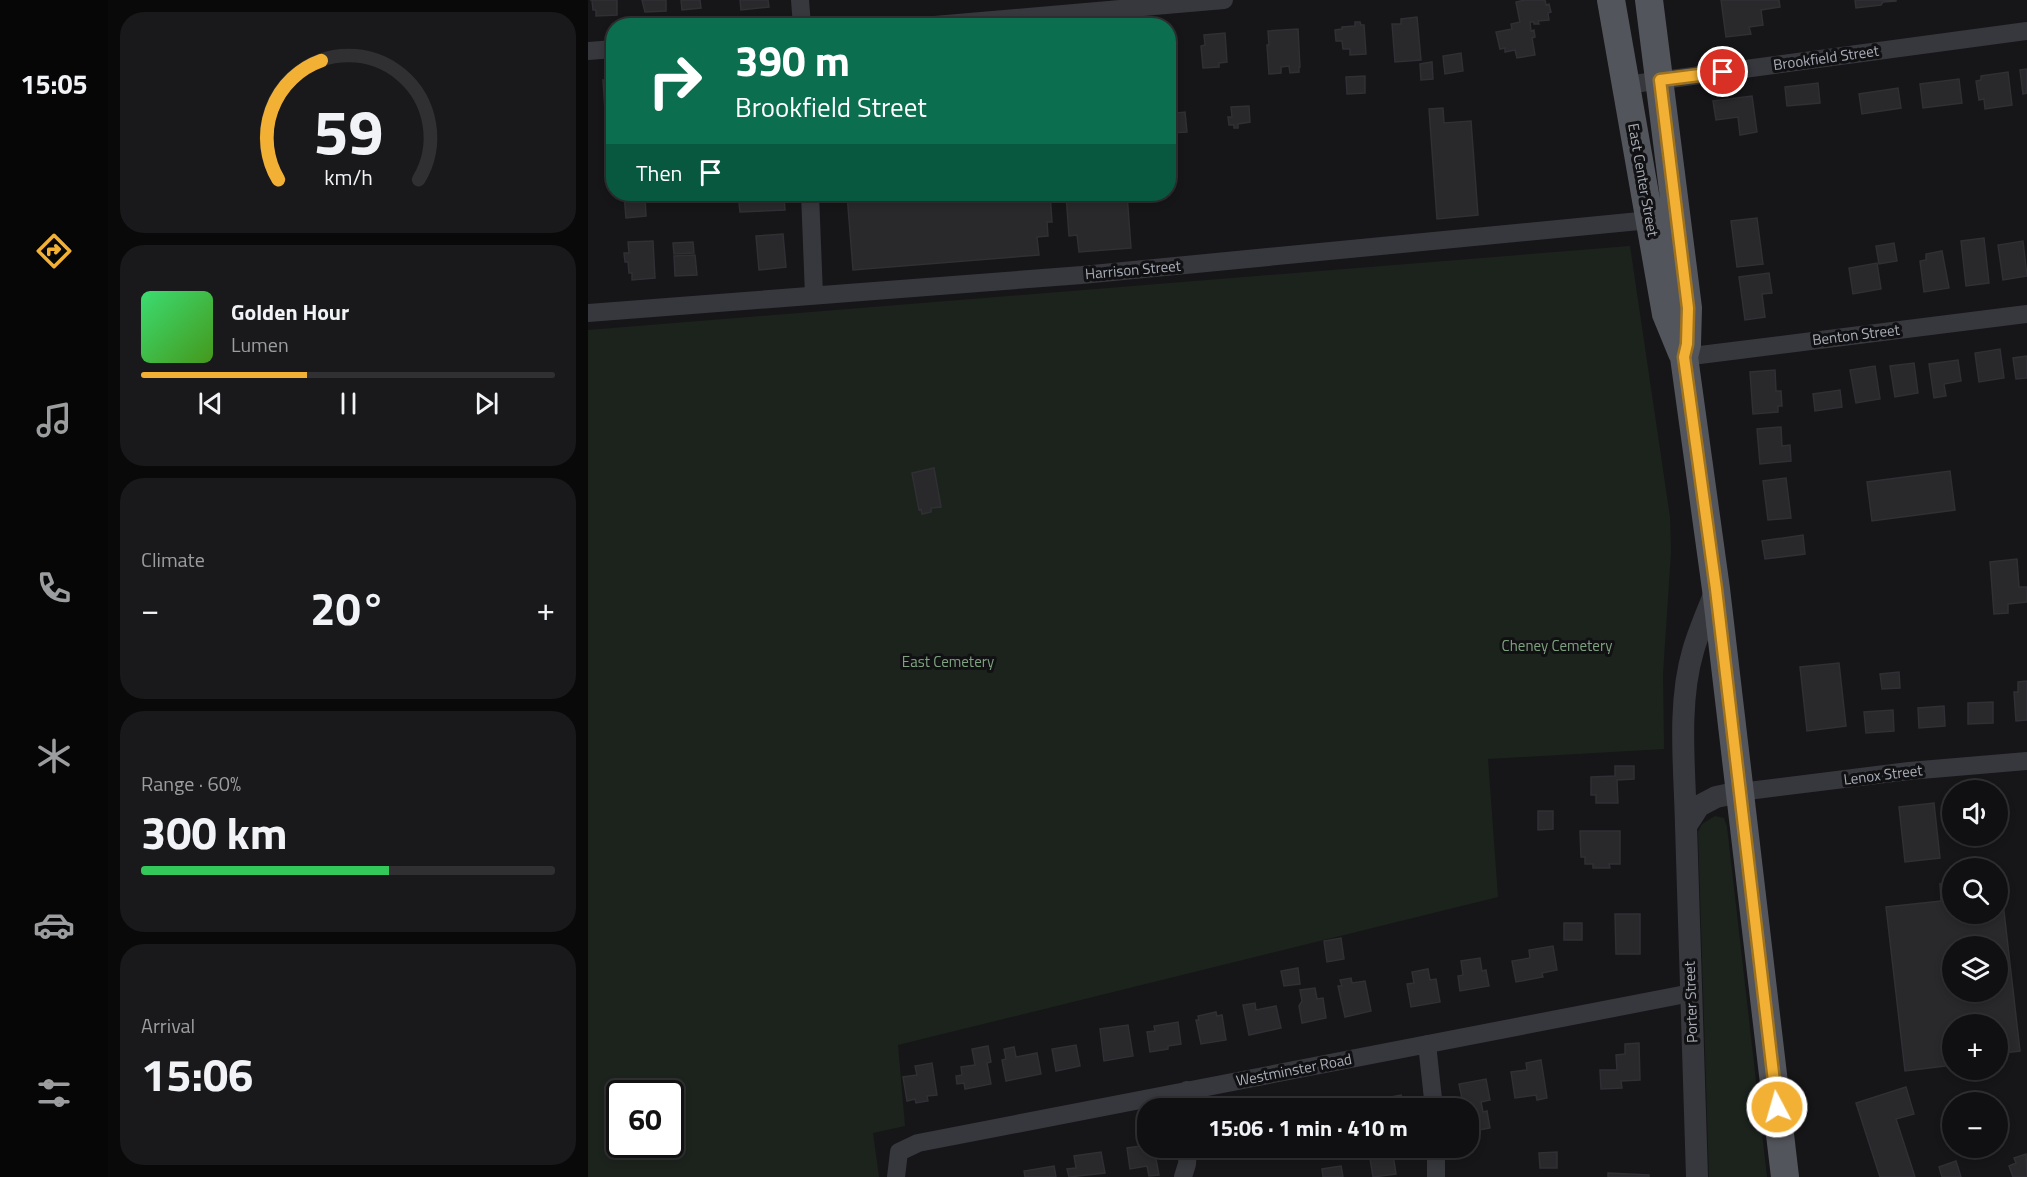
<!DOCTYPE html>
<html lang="en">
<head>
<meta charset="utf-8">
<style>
  :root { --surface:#101012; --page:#19191b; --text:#f1f3f6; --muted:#9c9d9f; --line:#303032; --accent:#f2b134 }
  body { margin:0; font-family:"Titillium Web",sans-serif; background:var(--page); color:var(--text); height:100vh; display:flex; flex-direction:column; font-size:22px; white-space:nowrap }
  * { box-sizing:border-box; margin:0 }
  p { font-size:20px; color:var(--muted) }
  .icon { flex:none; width:33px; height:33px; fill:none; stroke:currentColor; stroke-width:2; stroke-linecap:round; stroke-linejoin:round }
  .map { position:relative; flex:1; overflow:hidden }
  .panel { display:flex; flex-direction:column; gap:12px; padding:12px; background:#09090a; width:480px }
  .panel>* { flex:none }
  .hud { position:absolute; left:18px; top:18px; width:570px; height:183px; border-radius:24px; box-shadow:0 3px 9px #0003,0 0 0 2px var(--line); background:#0b6e4f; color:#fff; overflow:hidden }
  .tools { position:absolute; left:1354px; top:780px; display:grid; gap:12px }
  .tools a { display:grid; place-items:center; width:66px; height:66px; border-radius:50%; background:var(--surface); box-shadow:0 3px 9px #0003,0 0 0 2px var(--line); font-size:30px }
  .speed { position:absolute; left:18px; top:1080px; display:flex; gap:12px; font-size:30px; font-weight:700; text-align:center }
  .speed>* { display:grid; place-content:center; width:78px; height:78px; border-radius:50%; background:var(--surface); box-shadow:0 3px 9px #0003,0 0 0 2px var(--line); line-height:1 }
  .speed .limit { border:3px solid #111; border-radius:9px; background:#fff; color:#111 }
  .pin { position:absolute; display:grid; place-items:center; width:51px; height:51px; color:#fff; margin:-26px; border:3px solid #fff; border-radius:50%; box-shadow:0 2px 6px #0007 }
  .me { position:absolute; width:66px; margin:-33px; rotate:354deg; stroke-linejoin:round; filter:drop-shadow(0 0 4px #0008) }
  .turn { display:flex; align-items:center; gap:21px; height:126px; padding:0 30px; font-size:27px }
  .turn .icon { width:78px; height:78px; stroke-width:2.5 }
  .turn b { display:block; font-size:42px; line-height:51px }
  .then { display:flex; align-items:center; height:57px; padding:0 30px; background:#0003; gap:12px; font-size:22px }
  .big { font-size:45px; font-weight:700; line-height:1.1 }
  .panel .card { flex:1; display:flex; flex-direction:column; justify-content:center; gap:9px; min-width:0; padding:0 21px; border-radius:24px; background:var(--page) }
  .panel .dial { align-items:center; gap:0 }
  .dial svg { height:156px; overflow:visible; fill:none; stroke:var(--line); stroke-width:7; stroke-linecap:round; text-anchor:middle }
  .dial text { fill:var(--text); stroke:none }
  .song { display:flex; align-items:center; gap:18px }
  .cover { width:72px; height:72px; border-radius:9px; background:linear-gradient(135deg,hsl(140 70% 55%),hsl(100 70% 35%)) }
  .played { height:6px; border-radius:3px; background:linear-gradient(90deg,var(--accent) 40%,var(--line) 40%) }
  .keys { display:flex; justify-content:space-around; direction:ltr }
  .heat { display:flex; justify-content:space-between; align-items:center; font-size:33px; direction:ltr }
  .charge { height:9px; border-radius:4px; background:linear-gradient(90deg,#34c759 60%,var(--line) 0) }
  .trip { position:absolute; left:549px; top:1098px; width:342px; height:60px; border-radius:24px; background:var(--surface); box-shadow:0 3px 9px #0003,0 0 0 2px var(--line); font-weight:700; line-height:60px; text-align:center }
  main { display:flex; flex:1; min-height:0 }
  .tabs { display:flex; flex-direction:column; width:108px; justify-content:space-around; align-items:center; background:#060607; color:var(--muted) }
  .tabs .icon { width:42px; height:42px }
  .tabs .active { color:var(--accent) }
  .tabs b { font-size:27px; color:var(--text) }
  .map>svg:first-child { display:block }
</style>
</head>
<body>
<main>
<nav class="tabs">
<b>15:05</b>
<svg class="icon active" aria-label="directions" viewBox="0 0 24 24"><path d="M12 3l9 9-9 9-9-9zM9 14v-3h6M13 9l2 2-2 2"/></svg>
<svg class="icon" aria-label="music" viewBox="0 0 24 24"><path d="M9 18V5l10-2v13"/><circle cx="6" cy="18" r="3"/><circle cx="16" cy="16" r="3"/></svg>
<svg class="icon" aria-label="phone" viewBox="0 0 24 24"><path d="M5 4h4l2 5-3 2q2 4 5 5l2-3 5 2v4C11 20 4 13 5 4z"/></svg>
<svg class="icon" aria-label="climate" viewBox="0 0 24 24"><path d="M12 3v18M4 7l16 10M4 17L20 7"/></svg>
<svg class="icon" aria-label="car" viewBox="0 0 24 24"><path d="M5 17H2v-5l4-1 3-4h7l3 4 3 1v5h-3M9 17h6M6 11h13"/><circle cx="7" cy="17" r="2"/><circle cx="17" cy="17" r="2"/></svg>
<svg class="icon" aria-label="filters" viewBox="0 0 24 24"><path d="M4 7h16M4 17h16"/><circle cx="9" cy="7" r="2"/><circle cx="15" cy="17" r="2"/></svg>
</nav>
<section class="panel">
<div class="card dial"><svg viewBox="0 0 100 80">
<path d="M14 69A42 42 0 1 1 86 69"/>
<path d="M14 69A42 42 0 0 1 36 8" stroke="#f2b134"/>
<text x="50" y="56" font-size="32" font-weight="700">59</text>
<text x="50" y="72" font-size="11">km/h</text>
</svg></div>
<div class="card">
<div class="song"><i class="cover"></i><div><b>Golden Hour</b><p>Lumen</p></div></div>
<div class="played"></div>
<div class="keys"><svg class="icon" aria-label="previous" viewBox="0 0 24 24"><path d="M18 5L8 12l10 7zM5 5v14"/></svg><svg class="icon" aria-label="pause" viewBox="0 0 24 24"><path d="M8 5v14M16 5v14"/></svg><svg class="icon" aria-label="next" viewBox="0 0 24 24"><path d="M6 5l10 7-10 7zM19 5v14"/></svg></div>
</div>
<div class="card"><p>Climate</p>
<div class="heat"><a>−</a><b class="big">20°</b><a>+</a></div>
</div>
<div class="card"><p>Range · 60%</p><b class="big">300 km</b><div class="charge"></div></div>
<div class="card"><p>Arrival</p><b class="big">15:06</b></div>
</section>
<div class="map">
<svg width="1439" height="1177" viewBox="0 0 1439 1177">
  <rect width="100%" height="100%" fill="#161618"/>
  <path fill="#1c231d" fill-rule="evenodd" d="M1042 246 1082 517 1083 552 1075 674 1076 749 900 759 910 897 310 1045 317 1126 285 1133 291 1177H0V330ZM32 1094H82V1144H32Z
    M1127 816 1136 818 1139 827 1179 1177H1121L1110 832 1114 824Z"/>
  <path fill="#29292c" stroke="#303034" stroke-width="1.5" fill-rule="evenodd" d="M2 0H29V15L8 16V10H5L4 0Z
    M54 0H78V11L57 12Z
    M93 0H112L113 8 94 10Z
    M152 0H180L181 7 153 10Z
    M937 0H957L958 5 961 4 963 12 960 13 961 20 950 21 951 24H946V22H942L943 31 946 30 947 37 944 38 947 55 929 58 927 50 917 52V48L912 49 908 32 924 29 923 24 932 22 928 2Z
    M1133 0H1191L1192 7 1173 10 1175 25 1161 27 1163 34 1138 37Z
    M1267 0H1308V1L1295 2 1293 5 1268 8Z
    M829 17 833 60 807 62 804 24H813V19Z
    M767 22H772L773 25H776L778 54 762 55V49H755L754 41H748L747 30 754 29V27L767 26Z
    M710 29 712 67H711V72L702 73 701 66 693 67V73L681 74 679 45H681L680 31Z
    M637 33 639 62 631 63V67L615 68 613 46 617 45 616 35Z
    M873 53 875 71 857 74 855 56Z
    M844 62 845 79 833 80 832 64Z
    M1439 69V93L1435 94 1432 70Z
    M1420 72 1424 105 1397 109 1396 99 1391 100 1388 81 1393 80V76Z
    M777 76V93L759 94 758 77Z
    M1371 79 1374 103 1335 108 1332 84Z
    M15 80H26V111H17Z
    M1230 83 1232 103 1199 106 1197 87Z
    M1310 88 1313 108 1274 114 1271 94Z
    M1164 96 1169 132 1152 135 1150 117 1128 120 1125 101Z
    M661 106 662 122 650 124V128H646V125H641L640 117H644L643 107Z
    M855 108 856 123 883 121 890 215 849 219 841 109Z
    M597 112 599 132 581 133 580 114Z
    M36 194H68V196L57 197 58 216 38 218Z
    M150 194H191L192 197H196L197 210 152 212Z
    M259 194H462L464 222H459L460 236 449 237 451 255 265 270Z
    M478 194H539L543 248 491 252 489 235 481 236Z
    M1169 218 1175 264 1149 267 1143 221Z
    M195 234 198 267 171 270 168 236Z
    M1396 238 1401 283 1378 286 1373 241Z
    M65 241 67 278 44 280V273H41L40 262H37L36 253H41L40 242Z
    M1435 241 1439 276 1415 280 1410 245Z
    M105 242 106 253 86 254 85 243Z
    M1306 243 1309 261 1291 264 1288 246Z
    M1354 251 1361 288 1336 292 1332 261 1338 260V254Z
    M107 255 109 275 87 276 86 256Z
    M1289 263 1293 289 1265 294 1261 268Z
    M1181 273 1184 293 1174 294 1177 317 1157 320 1151 277Z
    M1412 349 1416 378 1391 382 1387 353Z
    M1439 356V378L1428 379 1425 358Z
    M1370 360 1373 381 1356 384 1358 396 1346 398 1341 364Z
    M1326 363 1330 393 1307 397 1302 366Z
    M1287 366 1292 399 1268 403 1262 370Z
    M1187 370 1188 391H1193L1194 406H1190V412L1165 414 1162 372Z
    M1252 390 1254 407 1227 411 1225 394Z
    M1193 427 1194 446 1202 445 1203 461 1172 464 1169 429Z
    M346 468 353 507 343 508V512L334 514 333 509 331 510 324 473Z
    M1362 471 1367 510 1284 521 1279 482Z
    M1198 478 1203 518 1180 520 1175 481Z
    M1215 535 1217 554 1177 559 1174 541Z
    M1429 559 1431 587H1439V602L1420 604V613L1406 614 1402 562Z
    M1251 663 1258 726 1219 731 1212 667Z
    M1311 672 1312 688 1294 689 1292 674Z
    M1439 681V720L1428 721 1426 692H1430V682Z
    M1405 702V723L1380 724V703Z
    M1356 706 1357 726 1331 728 1330 708Z
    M1305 710 1306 731 1278 733 1276 712Z
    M1027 766H1046V779L1029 780 1030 803H1008V795H1003V777L1027 776Z
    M1346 803 1352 858 1317 862 1311 807Z
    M950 811H965V829L950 830Z
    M992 831H1032V864H1021L1022 868H1005V864H997V857H993Z
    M1365 882V914H1410V894H1414L1432 1051 1415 1053 1416 1060H1410V1024H1365V1065L1317 1071 1298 907 1353 901 1352 884ZM1365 946H1410V992H1365Z
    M1027 914H1052V954H1028Z
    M976 923H994V940H976Z
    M753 938 756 959 739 962 736 941Z
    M965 946 969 970 954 973 955 977 928 982 924 961 942 958 941 950Z
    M892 958 894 971 898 970 901 986 872 991 870 976 875 975 873 961Z
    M710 968 712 984 696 986 693 971Z
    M840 969 842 980 848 979 852 1002 823 1007 819 984 826 983 824 972Z
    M763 978 764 983 777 981 783 1011 757 1017 750 986H754L752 980Z
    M727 988 729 999 735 998 738 1018 714 1023 711 1006 714 1001 712 990Z
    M667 1003 668 1010 688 1006 693 1028 661 1035 655 1005Z
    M628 1012 629 1016 634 1015 638 1040 613 1044 608 1020H611L610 1016Z
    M590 1022 593 1044 580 1046V1049L562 1052 559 1032 567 1031 566 1026Z
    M540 1025 545 1056 516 1061 512 1029Z
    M1051 1043 1052 1080 1033 1081 1034 1088 1013 1089 1012 1070H1029L1028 1055 1037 1054V1044Z
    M488 1045 492 1066 468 1071 464 1049Z
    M400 1046 403 1062 399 1063 403 1084 377 1089 376 1083 369 1084 368 1076 374 1075 373 1067 387 1065 384 1049Z
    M426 1047 428 1057 449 1053 453 1074 418 1081 414 1060 418 1059 416 1049Z
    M953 1060 959 1098 949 1100 948 1095 927 1098 923 1072 939 1070 938 1063Z
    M344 1063 349 1095 339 1096 340 1101 328 1103 327 1099 319 1101 315 1077 329 1075 327 1066Z
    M898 1079 902 1100 893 1102 895 1112 899 1111 902 1128 880 1132V1108H876L871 1084Z
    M1318 1087 1326 1114 1308 1119 1327 1177H1292L1268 1103Z
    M813 1095 816 1108H781L780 1101Z
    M560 1145V1148H566L571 1175 561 1176 559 1166 542 1169 539 1148Z
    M634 1148H667L668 1153 656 1155V1150L642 1153 641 1148 634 1149Z
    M1384 1148H1405L1406 1149 1387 1156Z
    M513 1152 517 1173 481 1177 479 1169 488 1168 486 1156Z
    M969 1152V1168H952L951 1153Z
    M805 1154 808 1174 785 1177 782 1158Z
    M1438 1154 1439 1177H1425L1421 1166 1428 1163 1426 1158Z
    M1368 1161 1373 1177H1354L1351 1167Z
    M466 1166 468 1177H437L436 1171Z
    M753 1166 755 1177H735L734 1169Z
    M1020 1173 1061 1175V1177H1020Z"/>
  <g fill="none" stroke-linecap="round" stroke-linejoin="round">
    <path stroke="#37383d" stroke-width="18" d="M212 0 214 26
      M335 26 636 0
      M0 51 26 49
      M1038 85 1439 31
      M222 194 226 295
      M0 313 494 275 1072 219
      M1096 357 1439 314
      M1152 792 1321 771 1439 761
      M839 1044 846 1108
      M599 1090 601 1108
      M308 1177 311 1152 330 1143 1103 993
      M595 1177 599 1164 600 1148
      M848 1177V1148"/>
    <path stroke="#37383d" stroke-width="22" d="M1098 826C1097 771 1089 705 1105 651 1111 630 1120 610 1128 590
      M1109 1177 1098 826 1111 806 1128 797 1152 792"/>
    <path stroke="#53555c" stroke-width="28" d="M1023 0 1078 314 1094 353
      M1061 0 1100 308 1099 344 1096 357 1128 589 1197 1177"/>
  </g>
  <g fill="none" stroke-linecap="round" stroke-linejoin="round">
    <defs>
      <path id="route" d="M1135 72 1072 80 1100 308 1099 344 1096 357 1128 589 1189 1107"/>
    </defs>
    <use href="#route" stroke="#9d7322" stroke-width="15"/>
    <use href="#route" stroke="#f2b134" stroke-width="10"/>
  </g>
  <g text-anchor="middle" stroke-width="6" stroke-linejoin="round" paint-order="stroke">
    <g font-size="15" fill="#a8adb8" stroke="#111113">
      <text transform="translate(1238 58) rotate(-8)" y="5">Brookfield Street</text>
      <text transform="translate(1055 180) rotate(80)" y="5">East Center Street</text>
      <text transform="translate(545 270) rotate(-5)" y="5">Harrison Street</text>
      <text transform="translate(1268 335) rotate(-7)" y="5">Benton Street</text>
      <text transform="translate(1295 775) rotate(-7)" y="5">Lenox Street</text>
      <text transform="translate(1103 1002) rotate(-92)" y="5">Porter Street</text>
      <text transform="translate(706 1070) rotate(-11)" y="5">Westminster Road</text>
    </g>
    <g font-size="15" fill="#7fa381" stroke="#111113">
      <text x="969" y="651">Cheney Cemetery</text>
      <text x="360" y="667">East Cemetery</text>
    </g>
  </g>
</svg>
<div class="tools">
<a><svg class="icon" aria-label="sound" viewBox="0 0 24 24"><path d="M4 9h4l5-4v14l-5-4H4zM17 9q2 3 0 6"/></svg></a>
<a><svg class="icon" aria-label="search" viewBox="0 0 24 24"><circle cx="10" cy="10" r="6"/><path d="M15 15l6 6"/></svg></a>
<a><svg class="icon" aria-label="layers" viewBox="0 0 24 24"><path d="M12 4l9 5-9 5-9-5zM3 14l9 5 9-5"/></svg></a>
<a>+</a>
<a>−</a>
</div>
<div class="speed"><div class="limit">60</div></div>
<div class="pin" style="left:1135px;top:72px;background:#d93025"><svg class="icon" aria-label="arrive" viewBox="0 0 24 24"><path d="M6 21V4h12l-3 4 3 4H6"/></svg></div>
<svg class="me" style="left:1189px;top:1107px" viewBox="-20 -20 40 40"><circle r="17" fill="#f2b134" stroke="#fff" stroke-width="3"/><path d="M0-11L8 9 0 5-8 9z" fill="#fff"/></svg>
<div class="trip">15:06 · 1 min · 410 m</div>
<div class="hud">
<div class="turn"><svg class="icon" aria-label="right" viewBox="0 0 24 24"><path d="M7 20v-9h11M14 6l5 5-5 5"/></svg><div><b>390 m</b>Brookfield Street</div></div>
<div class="then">Then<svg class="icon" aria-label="arrive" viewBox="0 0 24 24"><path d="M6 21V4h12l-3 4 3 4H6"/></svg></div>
</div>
</div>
</main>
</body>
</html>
